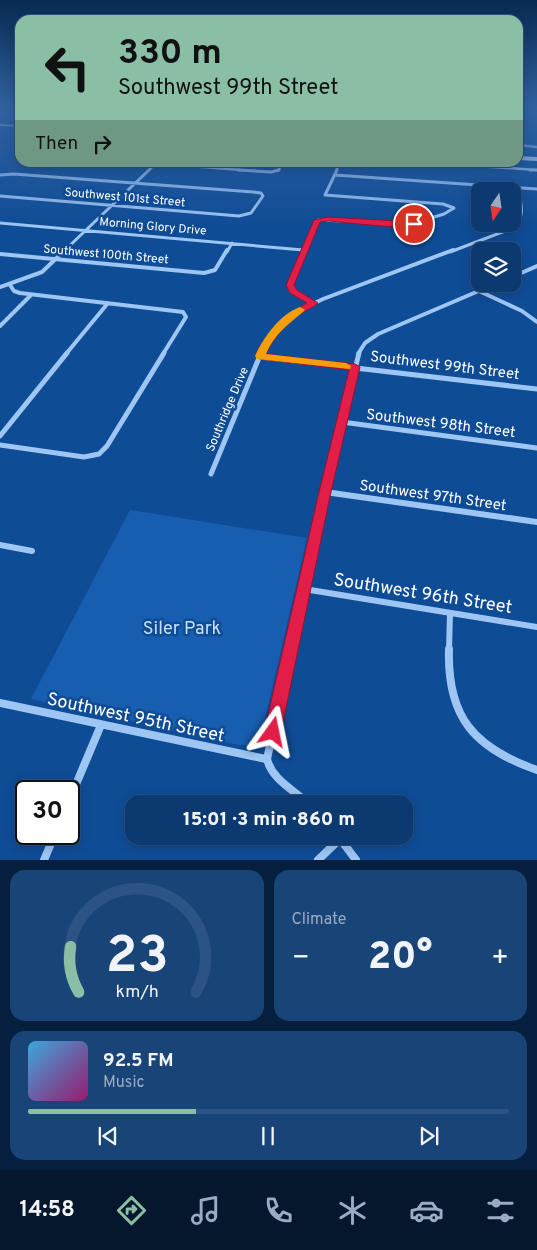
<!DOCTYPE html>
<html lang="en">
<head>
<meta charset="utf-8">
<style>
  :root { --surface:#0b3970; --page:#194478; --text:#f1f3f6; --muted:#9aacc3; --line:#2b5383; --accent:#8abfa5 }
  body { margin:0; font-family:Overpass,sans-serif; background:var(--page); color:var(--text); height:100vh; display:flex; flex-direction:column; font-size:19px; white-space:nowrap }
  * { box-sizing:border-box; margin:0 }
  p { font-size:16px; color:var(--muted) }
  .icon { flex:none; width:28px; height:28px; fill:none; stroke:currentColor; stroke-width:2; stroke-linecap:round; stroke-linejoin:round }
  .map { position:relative; height:860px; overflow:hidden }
  .details { display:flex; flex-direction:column; gap:10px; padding:10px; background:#061f3e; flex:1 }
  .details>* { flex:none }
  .top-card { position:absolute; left:15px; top:15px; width:508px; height:152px; border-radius:15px; box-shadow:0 2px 12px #0003,0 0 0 1px var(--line); background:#8abfa5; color:#111; overflow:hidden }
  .needle { width:32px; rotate:193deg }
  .tools { position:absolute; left:471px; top:182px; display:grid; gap:10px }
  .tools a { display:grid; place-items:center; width:50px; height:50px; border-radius:10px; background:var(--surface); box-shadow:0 2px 12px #0003,0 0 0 1px var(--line); font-size:25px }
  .speed { position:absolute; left:15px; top:780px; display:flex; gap:10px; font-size:25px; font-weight:700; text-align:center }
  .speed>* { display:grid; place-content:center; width:65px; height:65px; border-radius:50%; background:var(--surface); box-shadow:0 2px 12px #0003,0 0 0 1px var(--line); line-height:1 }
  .speed .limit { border:2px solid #111; border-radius:8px; background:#fff; color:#111 }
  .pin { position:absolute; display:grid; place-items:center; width:42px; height:42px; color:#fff; margin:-21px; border:2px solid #fff; border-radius:50%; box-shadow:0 1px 5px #0007 }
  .me { position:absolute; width:55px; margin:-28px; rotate:12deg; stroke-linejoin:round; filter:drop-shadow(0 0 4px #0008) }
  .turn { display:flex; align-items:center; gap:18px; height:105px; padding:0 20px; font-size:22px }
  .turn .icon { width:65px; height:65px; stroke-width:2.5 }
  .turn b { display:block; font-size:35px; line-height:42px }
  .then { display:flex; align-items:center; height:48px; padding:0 20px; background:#0003; gap:10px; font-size:19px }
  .big { font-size:38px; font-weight:800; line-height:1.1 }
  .details .tile { flex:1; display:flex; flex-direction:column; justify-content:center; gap:8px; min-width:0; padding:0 18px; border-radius:15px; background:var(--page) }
  .details .dial { align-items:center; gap:0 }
  .dial svg { height:130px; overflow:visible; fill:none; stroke:var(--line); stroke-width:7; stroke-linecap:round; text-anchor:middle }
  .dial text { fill:var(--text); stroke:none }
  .song { display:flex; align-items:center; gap:15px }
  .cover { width:60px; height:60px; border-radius:8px; background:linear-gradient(135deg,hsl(200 70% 55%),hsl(320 70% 35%)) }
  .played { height:5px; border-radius:2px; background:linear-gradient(90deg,var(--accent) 35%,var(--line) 35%) }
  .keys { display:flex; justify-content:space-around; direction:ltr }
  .heat { display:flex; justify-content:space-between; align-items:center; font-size:28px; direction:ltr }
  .details .tiles { flex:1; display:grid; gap:10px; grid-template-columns:1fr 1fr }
  .tile:last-child { grid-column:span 2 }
  .trip { position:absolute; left:125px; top:795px; width:288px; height:50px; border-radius:15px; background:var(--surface); box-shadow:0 2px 12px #0003,0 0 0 1px var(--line); font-weight:800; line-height:50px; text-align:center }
  .tab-bar { display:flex; height:80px; justify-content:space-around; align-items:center; background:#04172d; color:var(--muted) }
  .tab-bar .icon { width:35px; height:35px }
  .tab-bar .current { color:var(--accent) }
  .tab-bar b { font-size:22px; color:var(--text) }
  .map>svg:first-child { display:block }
</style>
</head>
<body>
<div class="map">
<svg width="537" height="860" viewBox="0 0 537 860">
  <rect width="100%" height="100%" fill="#0f4c96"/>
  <path fill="#175eb1" d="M130 510 307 538 262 732 251 745H239L31 699Z"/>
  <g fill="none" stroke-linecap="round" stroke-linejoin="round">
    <path stroke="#90c1f8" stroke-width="1" d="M256 168 260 162"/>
    <path stroke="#9ec6f4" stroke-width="2.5" d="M518 145 537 147
      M135 162 255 171
      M417 162 537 170
      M148 171 157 162
      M278 171 283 162
      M336 171 340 162"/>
    <path stroke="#9ec6f4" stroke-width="3" d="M238 170 271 172 279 170
      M530 170H537
      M0 175 14 174 253 192 261 193 263 196 251 213 239 216 0 196
      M335 175 537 189
      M0 223 303 250
      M63 252 149 170
      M227 252 232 243
      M304 252 318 220 411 224 444 214 454 208 443 204 325 195 337 170
      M450 252 513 228C526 217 521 203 518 188"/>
    <path stroke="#9ec6f4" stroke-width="4" d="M305 250 290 285 293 292 314 303
      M0 254 204 273 215 270 227 250
      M512 277 537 266
      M10 285 14 291 20 293 183 312 186 317 163 354
      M0 287 42 272 65 250
      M479 291 522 311 537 322
      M0 326 31 295
      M66 354 108 303
      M261 354C272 327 297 311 323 299L453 250
      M358 354 365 343 378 334 495 284"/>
    <path stroke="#9ec6f4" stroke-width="5" d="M260 357 537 389
      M342 422 537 448
      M0 436 67 353
      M0 445 84 457 99 454 107 446 164 353
      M211 474 261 353
      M327 485 359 353"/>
    <path stroke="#9ec6f4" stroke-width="6" d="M325 492 537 522
      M0 545 32 551
      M304 589 537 627
      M291 650 327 483
      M449 650 450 613"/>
    <path stroke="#9ec6f4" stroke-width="8" d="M291 649 267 759C272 780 294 790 309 804
      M449 649C447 717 474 748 537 770
      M0 703 266 759
      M69 801 101 725
      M338 836 356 860
      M44 860 55 834
      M318 860 340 839"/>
    <path fill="#cee3fd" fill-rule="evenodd" d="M0 124 20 125V127L0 126Z
      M518 156 537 157V161L518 160Z"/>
  </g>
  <linearGradient id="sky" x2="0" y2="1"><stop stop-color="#082a52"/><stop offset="0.47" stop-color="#3161a0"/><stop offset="1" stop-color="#3161a0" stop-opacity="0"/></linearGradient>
  <rect width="537" height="227" fill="url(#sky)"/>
  <path fill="#e11d48" stroke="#92132f" d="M328 217C340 218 414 221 418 224 407 231 345 222 328 221L320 222 294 285 297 290 318 303C313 308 306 310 300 314 285 324 273 338 266 354L355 364 360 367 331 492 281 732 279 738 273 741 266 738 264 732 319 492 349 370 260 359 255 356C266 332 283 316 307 303L290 293 286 285 314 220Z"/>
  <path fill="#f59e0b" d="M300 307 305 310 303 312C287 325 274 335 266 354L346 363 351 366 350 369 257 359 255 356C264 337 279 315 300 307Z"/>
  <g text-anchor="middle" stroke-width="5" stroke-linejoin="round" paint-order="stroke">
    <g font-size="12" fill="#fff" stroke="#0f4c96">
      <text transform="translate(125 197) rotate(5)" y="4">Southwest 101st Street</text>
      <text transform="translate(153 226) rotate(5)" y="4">Morning Glory Drive</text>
      <text transform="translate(106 254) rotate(5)" y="4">Southwest 100th Street</text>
      <text transform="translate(227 409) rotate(-67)" y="4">Southridge Drive</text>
    </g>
    <g font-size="15" fill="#fff" stroke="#0f4c96">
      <text transform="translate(445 365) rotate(7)" y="5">Southwest 99th Street</text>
      <text transform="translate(441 423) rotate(7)" y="5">Southwest 98th Street</text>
      <text transform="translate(433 495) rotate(8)" y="5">Southwest 97th Street</text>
    </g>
    <g font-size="18" fill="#fff" stroke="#0f4c96">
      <text transform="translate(423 593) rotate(9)" y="6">Southwest 96th Street</text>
      <text transform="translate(136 717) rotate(12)" y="6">Southwest 95th Street</text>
    </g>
    <g font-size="18" fill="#c6e0fe" stroke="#0f4c96">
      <text x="182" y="634">Siler Park</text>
    </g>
  </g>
</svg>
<div class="tools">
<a><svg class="needle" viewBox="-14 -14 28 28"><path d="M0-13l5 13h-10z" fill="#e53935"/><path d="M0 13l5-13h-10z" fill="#9aacc3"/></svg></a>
<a><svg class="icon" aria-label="layers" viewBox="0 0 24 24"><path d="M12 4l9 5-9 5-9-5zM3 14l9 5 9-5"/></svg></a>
</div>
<div class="speed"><div class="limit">30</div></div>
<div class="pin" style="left:414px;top:224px;background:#d93025"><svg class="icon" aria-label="arrive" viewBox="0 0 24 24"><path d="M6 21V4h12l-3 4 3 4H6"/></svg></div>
<svg class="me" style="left:273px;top:732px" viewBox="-20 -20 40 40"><path d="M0-17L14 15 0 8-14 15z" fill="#e11d48" stroke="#fff" stroke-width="4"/></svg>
<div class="trip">15:01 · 3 min · 860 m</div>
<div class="top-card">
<div class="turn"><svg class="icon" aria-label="left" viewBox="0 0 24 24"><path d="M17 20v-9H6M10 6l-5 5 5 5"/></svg><div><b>330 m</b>Southwest 99th Street</div></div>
<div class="then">Then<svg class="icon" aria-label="right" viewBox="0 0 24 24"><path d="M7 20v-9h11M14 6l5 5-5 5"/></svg></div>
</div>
</div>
<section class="details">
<div class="tiles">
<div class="tile dial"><svg viewBox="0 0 100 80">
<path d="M14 69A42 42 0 1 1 86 69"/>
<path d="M14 69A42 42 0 0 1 9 41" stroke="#8abfa5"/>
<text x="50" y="56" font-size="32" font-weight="700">23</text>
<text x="50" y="72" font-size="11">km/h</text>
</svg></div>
<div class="tile"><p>Climate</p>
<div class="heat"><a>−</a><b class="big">20°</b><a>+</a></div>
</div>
<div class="tile">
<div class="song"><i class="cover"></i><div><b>92.5 FM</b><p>Music</p></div></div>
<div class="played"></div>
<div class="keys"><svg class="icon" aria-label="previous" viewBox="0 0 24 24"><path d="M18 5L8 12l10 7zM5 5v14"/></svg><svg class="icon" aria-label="pause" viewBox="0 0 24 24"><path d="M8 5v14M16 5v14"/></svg><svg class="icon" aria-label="next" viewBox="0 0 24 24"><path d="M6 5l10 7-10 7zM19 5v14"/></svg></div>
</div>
</div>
</section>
<nav class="tab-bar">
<b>14:58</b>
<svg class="icon current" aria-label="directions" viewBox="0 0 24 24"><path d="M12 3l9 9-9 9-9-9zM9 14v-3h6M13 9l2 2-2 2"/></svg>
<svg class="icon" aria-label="music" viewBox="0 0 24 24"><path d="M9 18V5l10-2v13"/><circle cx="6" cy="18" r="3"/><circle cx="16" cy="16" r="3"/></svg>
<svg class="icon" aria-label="phone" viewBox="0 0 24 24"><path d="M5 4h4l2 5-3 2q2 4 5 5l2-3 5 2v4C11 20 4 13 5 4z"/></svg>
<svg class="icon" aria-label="climate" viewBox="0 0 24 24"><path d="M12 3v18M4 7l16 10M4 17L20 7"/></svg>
<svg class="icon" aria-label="car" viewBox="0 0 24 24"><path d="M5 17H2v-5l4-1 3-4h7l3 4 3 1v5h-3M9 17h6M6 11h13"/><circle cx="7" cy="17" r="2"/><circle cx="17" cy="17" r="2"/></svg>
<svg class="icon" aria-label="filters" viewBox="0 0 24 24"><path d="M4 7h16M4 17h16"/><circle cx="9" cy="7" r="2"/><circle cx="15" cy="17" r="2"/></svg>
</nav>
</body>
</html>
